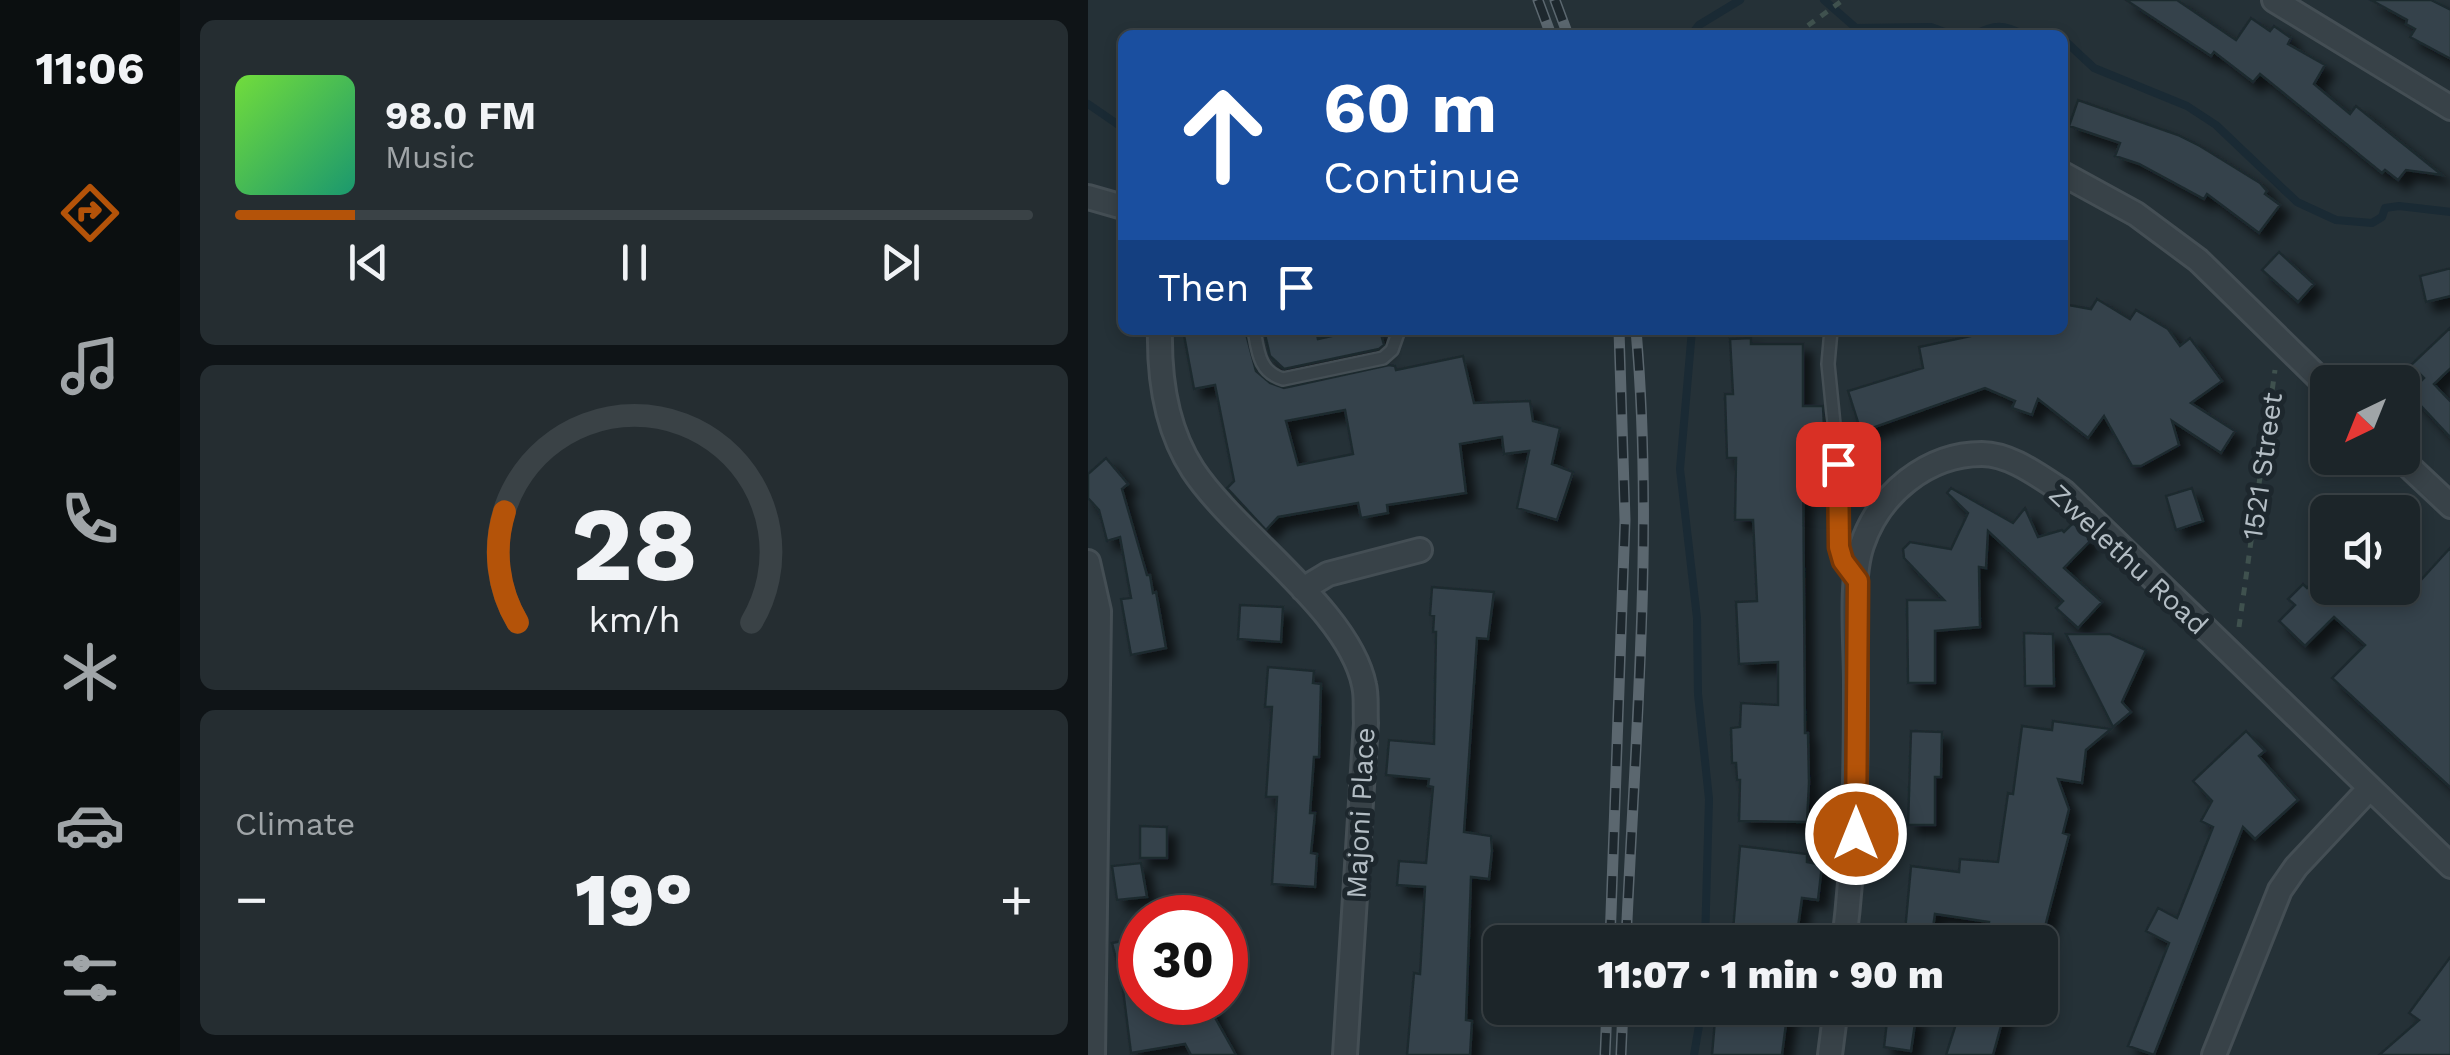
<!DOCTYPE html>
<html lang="en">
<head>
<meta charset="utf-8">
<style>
  :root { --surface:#1c2529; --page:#252d31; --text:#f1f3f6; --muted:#a0a5a8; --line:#3a4246; --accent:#b45309 }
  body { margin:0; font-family:"Work Sans",sans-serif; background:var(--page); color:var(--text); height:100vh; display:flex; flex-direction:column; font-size:38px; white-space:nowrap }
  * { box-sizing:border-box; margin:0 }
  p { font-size:32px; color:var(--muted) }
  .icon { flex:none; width:55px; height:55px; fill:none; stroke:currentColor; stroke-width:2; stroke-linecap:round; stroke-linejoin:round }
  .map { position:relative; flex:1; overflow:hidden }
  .drawer { display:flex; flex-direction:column; gap:20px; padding:20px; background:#0f1417; width:908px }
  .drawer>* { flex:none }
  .banner { position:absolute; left:30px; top:30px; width:950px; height:305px; border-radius:15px; box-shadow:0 5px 15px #0003,0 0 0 2px var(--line); background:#1a4fa0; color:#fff; overflow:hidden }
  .needle { width:65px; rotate:223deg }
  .fabs { position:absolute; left:1222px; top:365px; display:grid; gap:20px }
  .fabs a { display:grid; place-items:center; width:110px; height:110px; border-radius:15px; background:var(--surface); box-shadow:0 5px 15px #0003,0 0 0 2px var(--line); font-size:50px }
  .speed { position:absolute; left:30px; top:895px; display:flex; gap:20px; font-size:50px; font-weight:700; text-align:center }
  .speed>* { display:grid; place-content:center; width:130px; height:130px; border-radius:50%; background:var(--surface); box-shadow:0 5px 15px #0003,0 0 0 2px var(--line); line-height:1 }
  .speed .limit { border:15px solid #d22; background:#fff; color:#111 }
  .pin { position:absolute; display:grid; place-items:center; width:85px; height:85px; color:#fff; margin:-42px; border-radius:20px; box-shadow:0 5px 15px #0006 }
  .me { position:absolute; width:110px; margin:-55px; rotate:0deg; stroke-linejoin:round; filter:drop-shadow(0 0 8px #0008) }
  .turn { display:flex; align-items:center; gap:35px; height:210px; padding:0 40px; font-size:45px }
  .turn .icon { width:130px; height:130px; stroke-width:2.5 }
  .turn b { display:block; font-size:70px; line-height:85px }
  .then { display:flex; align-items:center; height:95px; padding:0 40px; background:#0003; gap:20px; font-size:38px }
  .big { font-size:75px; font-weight:800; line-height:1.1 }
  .drawer .widget { flex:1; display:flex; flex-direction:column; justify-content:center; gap:15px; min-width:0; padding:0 35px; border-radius:15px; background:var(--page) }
  .drawer .dial { align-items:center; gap:0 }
  .dial svg { height:260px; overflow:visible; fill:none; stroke:var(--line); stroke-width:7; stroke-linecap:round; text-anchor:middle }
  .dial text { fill:var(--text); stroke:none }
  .song { display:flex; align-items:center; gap:30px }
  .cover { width:120px; height:120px; border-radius:15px; background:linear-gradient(135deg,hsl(100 70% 55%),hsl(160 70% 35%)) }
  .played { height:10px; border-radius:5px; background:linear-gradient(90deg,var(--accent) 15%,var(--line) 15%) }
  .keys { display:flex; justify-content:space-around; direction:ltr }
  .heat { display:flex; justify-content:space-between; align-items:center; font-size:55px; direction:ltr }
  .trip { position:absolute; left:395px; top:925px; width:575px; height:100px; border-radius:15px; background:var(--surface); box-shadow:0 5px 15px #0003,0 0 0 2px var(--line); font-weight:800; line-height:100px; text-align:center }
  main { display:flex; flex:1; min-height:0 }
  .dock { display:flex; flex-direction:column; width:180px; justify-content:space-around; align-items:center; background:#0b0f10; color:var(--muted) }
  .dock .icon { width:70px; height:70px }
  .dock .active { color:var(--accent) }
  .dock b { font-size:45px; color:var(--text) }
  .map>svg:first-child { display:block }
</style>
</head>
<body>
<main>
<nav class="dock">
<b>11:06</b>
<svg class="icon active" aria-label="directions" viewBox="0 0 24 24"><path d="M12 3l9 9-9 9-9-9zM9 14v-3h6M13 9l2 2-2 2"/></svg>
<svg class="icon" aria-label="music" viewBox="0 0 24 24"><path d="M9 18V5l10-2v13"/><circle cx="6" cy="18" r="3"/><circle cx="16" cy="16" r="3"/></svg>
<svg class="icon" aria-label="phone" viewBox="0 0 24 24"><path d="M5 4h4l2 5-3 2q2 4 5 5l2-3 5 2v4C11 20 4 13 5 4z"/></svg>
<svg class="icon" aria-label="climate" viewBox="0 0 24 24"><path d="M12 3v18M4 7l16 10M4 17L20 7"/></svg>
<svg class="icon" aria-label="car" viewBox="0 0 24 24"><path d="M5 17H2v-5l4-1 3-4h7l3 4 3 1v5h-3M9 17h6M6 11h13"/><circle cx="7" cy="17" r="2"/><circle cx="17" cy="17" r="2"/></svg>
<svg class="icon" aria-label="filters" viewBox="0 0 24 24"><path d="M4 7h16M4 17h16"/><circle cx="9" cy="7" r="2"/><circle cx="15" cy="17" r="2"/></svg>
</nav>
<section class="drawer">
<div class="widget">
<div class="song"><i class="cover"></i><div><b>98.0 FM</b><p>Music</p></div></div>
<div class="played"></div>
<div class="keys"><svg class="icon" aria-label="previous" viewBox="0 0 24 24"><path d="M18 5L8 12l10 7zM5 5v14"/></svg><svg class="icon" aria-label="pause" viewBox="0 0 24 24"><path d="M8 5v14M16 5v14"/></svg><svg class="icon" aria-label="next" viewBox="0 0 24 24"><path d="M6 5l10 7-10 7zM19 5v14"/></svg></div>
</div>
<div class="widget dial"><svg viewBox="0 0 100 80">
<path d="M14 69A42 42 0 1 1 86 69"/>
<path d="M14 69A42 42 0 0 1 10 35" stroke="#b45309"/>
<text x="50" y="56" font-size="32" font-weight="700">28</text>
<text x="50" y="72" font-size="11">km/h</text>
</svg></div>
<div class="widget"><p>Climate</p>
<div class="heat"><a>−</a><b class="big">19°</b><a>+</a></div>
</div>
</section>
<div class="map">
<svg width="1363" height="1055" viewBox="0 0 1363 1055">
  <defs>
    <filter id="shadow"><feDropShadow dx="9" dy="9" stdDeviation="5" flood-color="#0009"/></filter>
  </defs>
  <rect width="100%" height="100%" fill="#253137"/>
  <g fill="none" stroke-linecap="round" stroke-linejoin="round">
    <path stroke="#1a2a34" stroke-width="8" d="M736 0 768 28 843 27 865 35
      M603 35 611 25 652 0
      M886 35C906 24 916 24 936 35
      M963 35H970
      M975 39 1006 68 1099 106 1128 125 1209 202 1248 220 1284 223 1294 217 1297 208 1311 206 1363 212
      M0 104 35 128
      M604 330 592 469 609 618 610 694 621 799 617 942
      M606 1055 614 1008"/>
  </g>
  <path fill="#34434b" stroke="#1f292f" stroke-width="2.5" fill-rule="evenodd" filter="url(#shadow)" d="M1038 0H1089L1148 40 1163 18 1182 31 1186 26 1203 38 1200 44 1237 65 1226 84 1262 114 1268 106 1354 175 1318 170 1310 180 1297 170 1294 173 1172 74 1165 82 1126 52 1123 56Z
    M1283 0H1343L1363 10V59L1322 37 1327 29 1318 24 1319 20Z
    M990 100 1090 135 1112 146 1172 183 1179 191 1177 194 1192 205 1171 233 1119 194 1116 199 1051 164 1027 156 1032 143 981 126Z
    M1191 252 1226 284 1210 302 1174 270Z
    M1363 268V296L1338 302 1332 276Z
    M1009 299 1042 319 1048 310 1080 329 1092 346 1102 338 1134 381 1103 403 1147 431 1133 453 1084 421 1091 445 1053 466H1044L1016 416 1000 438 950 399 944 415 924 408 927 401 897 388 773 432 760 391 835 368 831 347 883 336 884 330H975V304L1003 309Z
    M1363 327V368L1346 384 1363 402V438L1321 393 1336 378 1323 365Z
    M95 330H157L168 371 182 383 196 388 301 365 307 366 308 370 375 356 386 403 442 401 445 421 472 428 464 464 485 472 469 520 429 508 441 451 416 454 414 437 372 444 378 493 299 505 300 513 273 518 270 503 190 517 178 530 139 488 146 481 127 385 106 389ZM257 410 265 454 210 465 198 421Z
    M176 330H228L230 339 271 330H292L296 345 291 349 196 369 182 356Z
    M663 338V344H715V406H735L737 447H715L717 733H720L721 783 719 822 651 821 652 780H649L648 763H644L643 728 652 727 653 703 690 705V662L651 664 648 602 669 601 665 520H647L648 458H639L637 394H645L642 339Z
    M18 458 40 484 34 489 59 575H62L65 593 68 592 78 648 43 655 33 599 43 598 32 537 19 541 11 510 0 498V474Z
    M863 488 925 523 937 508 950 537 974 530 976 532 985 523 1003 540 976 568 1014 602 990 628 968 608 975 601 900 531 898 568 891 567 892 627 847 631V683H820L819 600H856L816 558 815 549 822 542 863 549 880 513 859 493Z
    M1104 488 1115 521 1088 530 1078 496Z
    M1363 547V788L1244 678 1277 645 1246 617 1217 646 1191 621 1207 605 1200 599 1215 584 1219 588 1240 567V588H1293L1311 604Z
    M344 587 406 592 400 639 389 638 376 832 403 836 404 851 401 879 383 877 378 1020 384 1021 382 1055H319L326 973 332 974 337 887 309 885 311 861 338 863 345 787 340 786 341 779 298 775 301 740 346 744 348 632H345L346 616 342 615Z
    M152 605 195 607 193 642 150 639Z
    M936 633 965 634 966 686H937Z
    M978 634H1022L1058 650 1034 702 1043 712 1025 727Z
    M180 667 226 671 225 683 233 684 231 757H226L222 813H227L223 853 229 854 227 887 184 884 189 797H178L184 707H177Z
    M965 721 1023 729 998 750 994 783 970 779 981 809 975 833 981 835 953 942H898L901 922 847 914 843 942H816L823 866 871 872 872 859 910 862 920 793 925 794 934 726 964 730Z
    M823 731 854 732 853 777H847V825H820Z
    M1158 731 1177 751 1171 756 1210 800 1167 839 1155 827 1066 1055 1040 1046 1081 943 1058 931 1070 908 1089 918 1125 827 1113 821 1124 801 1105 781Z
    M52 826 79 827V858H52Z
    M652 846 719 854V862L734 865 730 900 714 898 708 942H644Z
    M53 863 59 897 29 900 24 866Z
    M48 938 52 959V1002H122L125 1014 148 1055H103L97 1044 43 1053 34 982 24 943Z
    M1363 956V1055H1291L1331 1020 1321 1013Z
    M628 1008H700L694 1055H624Z
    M873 1008H918L905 1055H858Z
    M800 1012 828 1017 823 1051 796 1047Z"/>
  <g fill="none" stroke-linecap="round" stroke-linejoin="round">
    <defs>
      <path id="service" d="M166 330C170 352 171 372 195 379L295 358 304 350 311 330
        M743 330 740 364 750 464 751 547 755 561 767 578"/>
      <path id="minor" d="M1186 0 1363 108
        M975 174 1048 214 1110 260 1240 387
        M0 197 35 207
        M72 330C71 378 78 429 105 470 148 535 261 610 276 685 279 697 277 711 278 723L257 1055
        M1312 458 1363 506
        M0 562 11 611 5 1055
        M215 589 240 574 332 550
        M756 942C767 855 768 770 768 682 768 644 762 580 774 545 791 494 839 454 894 454 923 454 952 477 976 492L1363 866
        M742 1055 748 1008
        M1126 1055 1192 890 1208 867 1281 789"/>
    </defs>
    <use href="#service" stroke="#444e54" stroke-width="16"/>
    <use href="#minor" stroke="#444e54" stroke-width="28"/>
    <path stroke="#3f514e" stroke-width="5" stroke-dasharray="8 8" stroke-linecap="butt" d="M707 35 755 0
      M1151 627 1187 370"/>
    <use href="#service" stroke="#384248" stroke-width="11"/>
    <use href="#minor" stroke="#384248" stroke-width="22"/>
    <defs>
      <path id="rail" d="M450 0 463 35
        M467 0 480 35
        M522 942 537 520 531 330
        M538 942C547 739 566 533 548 330
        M517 1055 519 1008
        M533 1055 535 1008"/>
    </defs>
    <use href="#rail" stroke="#5b676f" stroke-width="11"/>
    <use href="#rail" stroke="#1d272d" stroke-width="8" stroke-dasharray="22" stroke-linecap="butt"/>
  </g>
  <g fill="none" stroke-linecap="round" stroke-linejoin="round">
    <defs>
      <path id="route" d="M750 464 751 547 755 561 770 581 768 834"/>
    </defs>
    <use href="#route" stroke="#753606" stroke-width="25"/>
    <use href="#route" stroke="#b45309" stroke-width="18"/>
  </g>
  <g text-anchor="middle" stroke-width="10" stroke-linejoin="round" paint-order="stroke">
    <g font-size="28" fill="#b3bdc4" stroke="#1d272d">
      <text transform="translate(1174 466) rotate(-82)" y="10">1521 Street</text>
      <text transform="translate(1041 559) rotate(43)" y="10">Zwelethu Road</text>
      <text transform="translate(272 813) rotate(-87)" y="10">Majoni Place</text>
    </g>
  </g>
</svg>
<div class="fabs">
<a><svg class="needle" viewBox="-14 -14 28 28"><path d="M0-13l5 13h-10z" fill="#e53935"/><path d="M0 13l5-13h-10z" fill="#a0a5a8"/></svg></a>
<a><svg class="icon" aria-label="sound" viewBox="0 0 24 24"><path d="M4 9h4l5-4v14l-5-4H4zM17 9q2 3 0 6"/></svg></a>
</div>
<div class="speed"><div class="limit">30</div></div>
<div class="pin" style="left:750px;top:464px;background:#d93025"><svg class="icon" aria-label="arrive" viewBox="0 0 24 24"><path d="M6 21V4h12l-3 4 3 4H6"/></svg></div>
<svg class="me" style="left:768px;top:834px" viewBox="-20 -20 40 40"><circle r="17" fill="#b45309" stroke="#fff" stroke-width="3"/><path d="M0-11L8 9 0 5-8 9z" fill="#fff"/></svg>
<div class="trip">11:07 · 1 min · 90 m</div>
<div class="banner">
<div class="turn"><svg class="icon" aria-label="ahead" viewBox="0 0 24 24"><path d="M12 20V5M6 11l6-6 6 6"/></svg><div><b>60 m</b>Continue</div></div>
<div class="then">Then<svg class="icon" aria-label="arrive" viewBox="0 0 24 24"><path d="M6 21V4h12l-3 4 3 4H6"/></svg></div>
</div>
</div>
</main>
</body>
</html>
